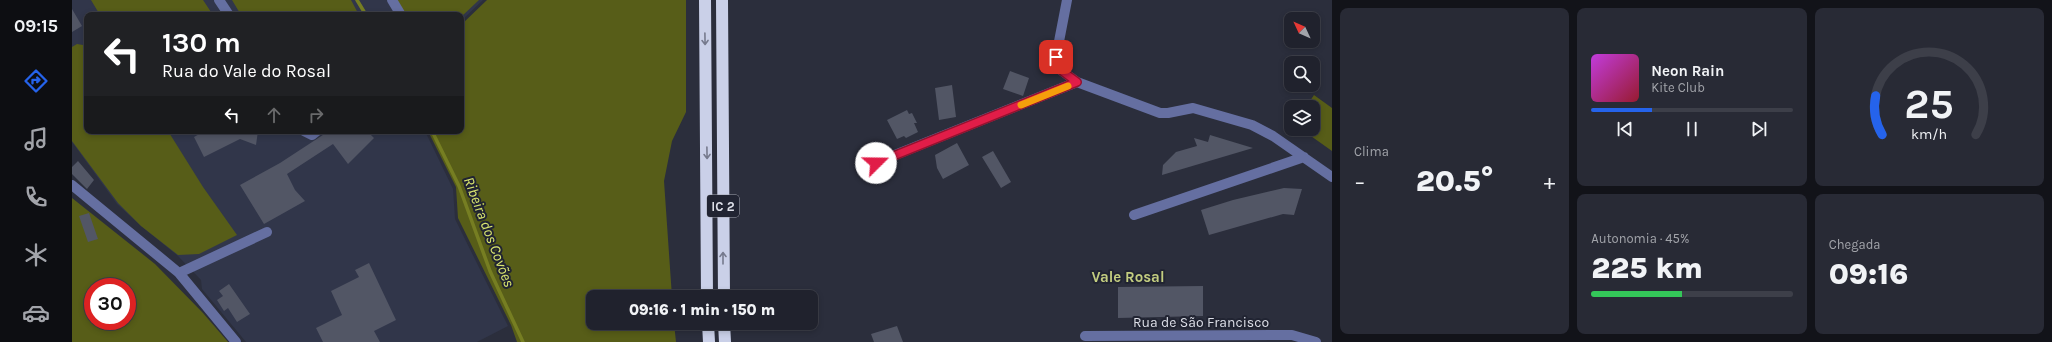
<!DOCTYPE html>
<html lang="pt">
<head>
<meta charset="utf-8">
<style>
  :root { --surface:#20222d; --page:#282a35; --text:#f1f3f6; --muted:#a2a4aa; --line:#3d3f49; --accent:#2563eb }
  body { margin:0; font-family:Karla,sans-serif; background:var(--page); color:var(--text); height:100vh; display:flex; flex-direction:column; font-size:15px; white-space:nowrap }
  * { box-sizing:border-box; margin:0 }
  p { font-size:13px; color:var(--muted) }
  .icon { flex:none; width:22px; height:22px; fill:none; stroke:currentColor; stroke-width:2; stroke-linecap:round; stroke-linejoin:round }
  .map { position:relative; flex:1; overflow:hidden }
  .drawer { display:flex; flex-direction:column; gap:8px; padding:8px; background:#121319; width:720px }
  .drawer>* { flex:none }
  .top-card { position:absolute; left:12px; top:12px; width:380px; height:122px; border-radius:8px; box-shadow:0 2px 6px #0003,0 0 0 1px var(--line); background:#202124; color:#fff; overflow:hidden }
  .needle { width:26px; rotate:314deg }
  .buttons { position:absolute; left:1212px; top:12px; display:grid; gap:8px }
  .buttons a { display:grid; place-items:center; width:36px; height:36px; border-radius:8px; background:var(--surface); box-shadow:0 2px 6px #0003,0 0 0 1px var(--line); font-size:20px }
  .speed { position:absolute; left:12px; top:278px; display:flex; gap:8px; font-size:20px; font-weight:700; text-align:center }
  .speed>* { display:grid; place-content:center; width:52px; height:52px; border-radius:50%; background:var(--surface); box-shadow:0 2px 6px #0003,0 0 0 1px var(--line); line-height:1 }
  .speed .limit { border:6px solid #d22; background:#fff; color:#111 }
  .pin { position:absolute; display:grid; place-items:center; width:34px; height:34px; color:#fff; margin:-17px; border-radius:8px; box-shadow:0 2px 6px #0006 }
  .me { position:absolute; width:44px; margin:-22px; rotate:68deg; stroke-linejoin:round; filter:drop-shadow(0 0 3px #0008) }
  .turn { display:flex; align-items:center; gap:14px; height:84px; padding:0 12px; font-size:18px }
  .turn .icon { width:52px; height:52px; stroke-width:2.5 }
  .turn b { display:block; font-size:28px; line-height:34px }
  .lanes { display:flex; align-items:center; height:38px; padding:0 12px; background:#0003; justify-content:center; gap:20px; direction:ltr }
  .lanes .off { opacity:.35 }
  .big { font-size:30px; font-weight:800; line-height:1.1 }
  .drawer .card { flex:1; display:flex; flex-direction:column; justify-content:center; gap:6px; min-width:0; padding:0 14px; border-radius:8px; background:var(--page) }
  .drawer .dial { align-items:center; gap:0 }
  .dial svg { height:104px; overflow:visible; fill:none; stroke:var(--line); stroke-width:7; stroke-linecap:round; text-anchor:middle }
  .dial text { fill:var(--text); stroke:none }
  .song { display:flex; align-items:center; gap:12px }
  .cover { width:48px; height:48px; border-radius:6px; background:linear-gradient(135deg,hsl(290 70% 55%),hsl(350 70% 35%)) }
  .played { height:4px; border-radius:2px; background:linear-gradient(90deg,var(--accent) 30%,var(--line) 30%) }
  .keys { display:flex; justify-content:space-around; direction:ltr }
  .heat { display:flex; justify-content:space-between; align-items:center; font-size:22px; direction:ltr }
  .charge { height:6px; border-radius:3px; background:linear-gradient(90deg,#34c759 45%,var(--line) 0) }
  .drawer .tiles { flex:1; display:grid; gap:8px; grid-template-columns:repeat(3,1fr) }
  .card:first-child { grid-row:span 2 }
  .trip { position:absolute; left:514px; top:290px; width:232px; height:40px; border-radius:8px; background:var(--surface); box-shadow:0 2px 6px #0003,0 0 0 1px var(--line); font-weight:800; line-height:40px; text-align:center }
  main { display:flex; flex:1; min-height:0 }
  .tabs { display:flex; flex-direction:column; width:72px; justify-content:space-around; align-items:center; background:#0d0e12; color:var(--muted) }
  .tabs .icon { width:28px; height:28px }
  .tabs .selected { color:var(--accent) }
  .tabs b { font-size:18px; color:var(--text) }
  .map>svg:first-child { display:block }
</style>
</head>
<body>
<main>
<nav class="tabs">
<b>09:15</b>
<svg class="icon selected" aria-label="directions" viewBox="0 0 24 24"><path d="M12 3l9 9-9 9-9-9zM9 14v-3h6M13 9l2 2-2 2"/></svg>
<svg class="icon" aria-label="music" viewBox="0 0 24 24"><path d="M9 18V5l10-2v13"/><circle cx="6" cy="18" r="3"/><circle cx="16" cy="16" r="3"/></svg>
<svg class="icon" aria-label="phone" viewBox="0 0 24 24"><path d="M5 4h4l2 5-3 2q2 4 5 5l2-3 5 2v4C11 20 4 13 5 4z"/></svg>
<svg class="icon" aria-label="climate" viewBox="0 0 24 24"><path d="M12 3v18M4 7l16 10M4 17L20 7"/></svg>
<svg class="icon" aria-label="car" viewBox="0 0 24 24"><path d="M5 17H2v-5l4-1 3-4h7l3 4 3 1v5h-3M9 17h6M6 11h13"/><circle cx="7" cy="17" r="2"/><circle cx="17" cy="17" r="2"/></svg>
</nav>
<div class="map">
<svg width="1260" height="342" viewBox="0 0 1260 342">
  <rect width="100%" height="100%" fill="#2b2e3c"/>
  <path fill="#31364a" d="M0 0H411L389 21V15H15V131H353L381 189 383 219 436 326 405 342H174L130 289 129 280 106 256 69 226 45 204 0 142Z"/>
  <path fill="#575d18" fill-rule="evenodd" d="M19 0H131L141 15H28Z
    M160 0H279L287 15H169Z
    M325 0H407L389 17V15H334Z
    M415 0H614V112L600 141 592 181 600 297H521V323H602L604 342H445L439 325 386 218 384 187 356 131H389V25Z
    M15 40V131H96L131 187 165 235 127 254 106 255 69 226 46 203 0 141V47L5 44 11 45Z
    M1242 95 1260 108V151L1229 129H1241V107H1234Z
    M0 198 83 264 131 313 156 342H0ZM21 287H55V321H21Z"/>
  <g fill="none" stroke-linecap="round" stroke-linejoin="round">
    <path stroke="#767e22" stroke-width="3.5" d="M285 0 294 15
      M360 131 387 186 418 271 451 342"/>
  </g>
  <path fill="#525665" d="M0 9 10 26 0 32Z
    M938 71 957 78 951 96 931 89Z
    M880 85 884 117 867 120 863 88Z
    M835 110 837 114 840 113 845 123H842L846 132 834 138 832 136 825 139 815 120Z
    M133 131H186L184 145 168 139 132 157 122 137Z
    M257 131H295L302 138 276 164 261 144 215 174 223 190 233 201 192 224 168 185 208 163Z
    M1138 135 1181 148 1090 175 1091 165 1104 152 1125 146 1122 138 1136 142Z
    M885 143 897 165 871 179 865 168 863 155Z
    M921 151 939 182 929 188 910 157Z
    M6 161 22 180 15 189 0 174V167Z
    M1212 188 1230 189 1222 215 1211 214 1137 235 1129 210 1161 200Z
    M17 213 26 239 16 242 7 216Z
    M297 263 324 320 302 331 308 342H251L244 328 270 315 259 291 287 277 283 270Z
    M157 284 178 314 165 322 156 308 152 311 145 300 151 296 147 291Z
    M1131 286V316L1046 318V287Z
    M825 326 831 342H802L799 334Z"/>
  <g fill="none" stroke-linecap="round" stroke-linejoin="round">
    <path stroke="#656fa1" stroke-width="10" d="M147 0 157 15
      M320 0 329 15
      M995 0 984 57 986 68 1005 82 1088 113H1096L1121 108 1180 125 1201 136 1260 177
      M232 131 240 135 245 131
      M803 163 1005 82
      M0 185 107 273 164 342
      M1062 215 1232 157
      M107 273 195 232
      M1013 336 1220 335 1244 342"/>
    <path stroke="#cad0e8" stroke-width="12" d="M633 0 635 297
      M650 0 652 297
      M636 323 637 342
      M652 323 653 342"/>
  </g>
  <defs><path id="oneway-shaft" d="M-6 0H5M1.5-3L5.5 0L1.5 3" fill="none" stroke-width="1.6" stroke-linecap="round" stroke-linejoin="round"/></defs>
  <g stroke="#767a8d">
    <use href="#oneway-shaft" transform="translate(633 39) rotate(89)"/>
    <use href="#oneway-shaft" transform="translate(635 153) rotate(89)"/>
    <use href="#oneway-shaft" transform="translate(651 258) rotate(-90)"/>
  </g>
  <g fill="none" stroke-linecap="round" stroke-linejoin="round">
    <defs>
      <path id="route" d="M804 163 1005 82 986 68 984 57"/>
    </defs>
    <use href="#route" stroke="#92132f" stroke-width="10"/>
    <use href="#route" stroke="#e11d48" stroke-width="7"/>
    <path stroke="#f59e0b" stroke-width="7" d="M949 105 996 86"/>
  </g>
  <g text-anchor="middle" stroke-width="4" stroke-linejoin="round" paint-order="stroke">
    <rect fill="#212432" stroke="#a5a7b1" stroke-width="1" x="635" y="195" width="32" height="22" rx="3"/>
    <g font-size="13" font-weight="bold" fill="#dddfe8">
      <text x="651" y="211">IC 2</text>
    </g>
    <g font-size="14" fill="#dddfe8" stroke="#212432">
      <text x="1129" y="327">Rua de São Francisco</text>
    </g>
    <g font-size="15" font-style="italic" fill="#d9e56f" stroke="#212432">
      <text transform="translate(417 232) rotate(69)" y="5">Ribeira dos Covões</text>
    </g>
    <g font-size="15" font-weight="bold" fill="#c3cd80" stroke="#212432">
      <text x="1056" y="282">Vale Rosal</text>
    </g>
  </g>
</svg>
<div class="buttons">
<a><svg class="needle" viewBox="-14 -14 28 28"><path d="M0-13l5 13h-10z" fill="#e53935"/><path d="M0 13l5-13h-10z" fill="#a2a4aa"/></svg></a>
<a><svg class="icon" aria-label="search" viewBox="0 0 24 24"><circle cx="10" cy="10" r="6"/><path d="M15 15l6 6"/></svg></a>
<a><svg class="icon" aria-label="layers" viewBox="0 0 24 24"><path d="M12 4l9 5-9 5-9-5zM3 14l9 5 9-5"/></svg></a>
</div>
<div class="speed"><div class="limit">30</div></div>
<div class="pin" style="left:984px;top:57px;background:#d93025"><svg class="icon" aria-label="arrive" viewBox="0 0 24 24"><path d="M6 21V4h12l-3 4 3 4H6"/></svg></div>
<svg class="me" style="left:804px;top:163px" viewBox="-20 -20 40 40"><circle r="19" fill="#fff"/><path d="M0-13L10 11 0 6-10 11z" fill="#e11d48"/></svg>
<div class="trip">09:16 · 1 min · 150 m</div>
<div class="top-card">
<div class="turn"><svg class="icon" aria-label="left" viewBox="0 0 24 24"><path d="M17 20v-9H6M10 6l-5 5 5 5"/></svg><div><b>130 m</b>Rua do Vale do Rosal</div></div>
<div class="lanes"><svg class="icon" aria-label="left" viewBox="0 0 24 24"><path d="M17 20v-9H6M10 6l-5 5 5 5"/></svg><svg class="icon off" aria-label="ahead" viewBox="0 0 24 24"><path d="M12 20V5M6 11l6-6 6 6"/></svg><svg class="icon off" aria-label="right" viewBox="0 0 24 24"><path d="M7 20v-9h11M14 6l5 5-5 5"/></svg></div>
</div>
</div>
<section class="drawer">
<div class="tiles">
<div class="card"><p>Clima</p>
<div class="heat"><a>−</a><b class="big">20.5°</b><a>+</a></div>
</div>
<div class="card">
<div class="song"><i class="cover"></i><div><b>Neon Rain</b><p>Kite Club</p></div></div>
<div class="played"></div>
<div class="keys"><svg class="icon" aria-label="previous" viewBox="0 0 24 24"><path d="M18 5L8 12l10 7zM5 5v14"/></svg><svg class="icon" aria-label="pause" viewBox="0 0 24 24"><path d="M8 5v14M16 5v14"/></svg><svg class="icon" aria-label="next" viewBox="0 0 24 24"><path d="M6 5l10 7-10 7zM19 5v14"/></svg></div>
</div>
<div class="card dial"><svg viewBox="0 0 100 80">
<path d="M14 69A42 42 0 1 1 86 69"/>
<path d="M14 69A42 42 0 0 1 9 39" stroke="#2563eb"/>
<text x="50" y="56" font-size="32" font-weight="700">25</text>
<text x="50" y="72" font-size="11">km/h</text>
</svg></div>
<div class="card"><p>Autonomia · 45%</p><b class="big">225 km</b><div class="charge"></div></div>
<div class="card"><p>Chegada</p><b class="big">09:16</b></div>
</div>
</section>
</main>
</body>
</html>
